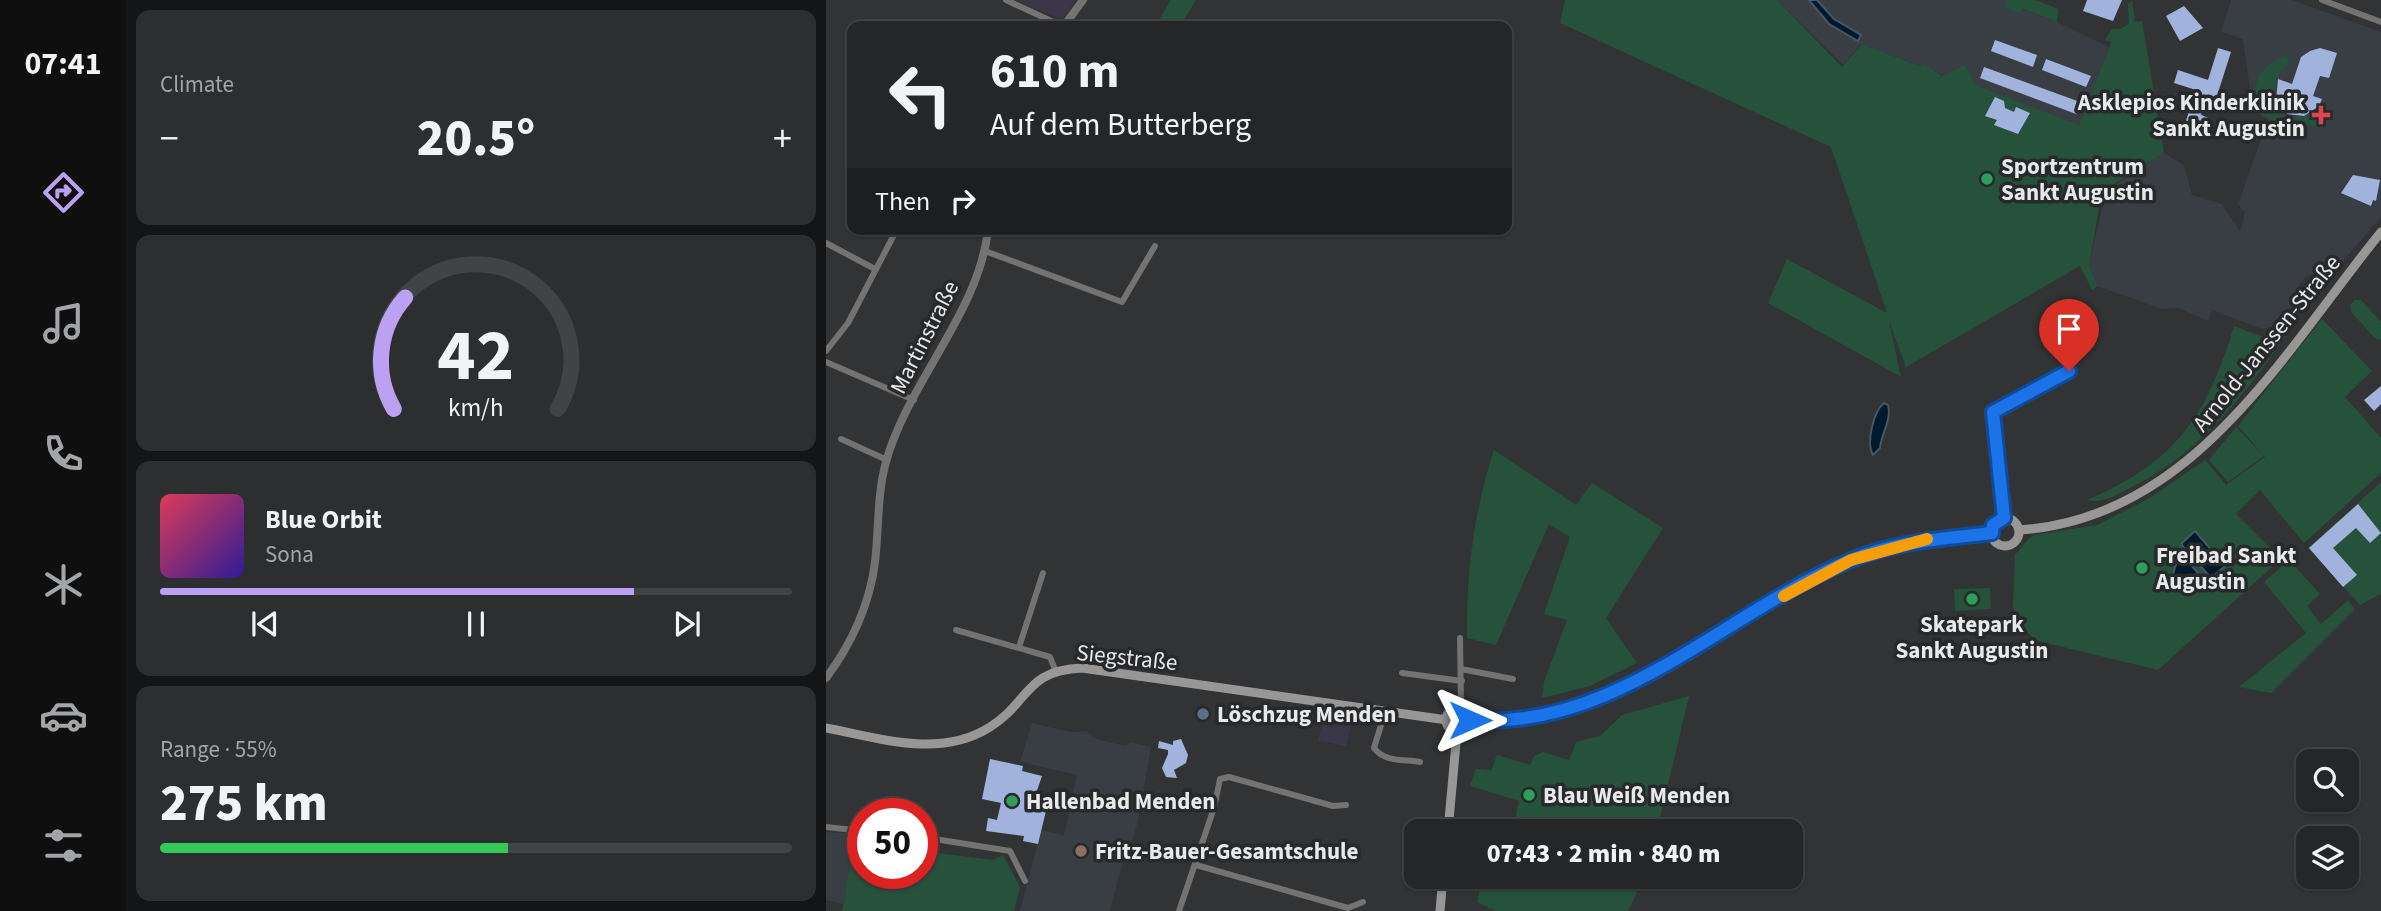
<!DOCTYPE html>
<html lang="en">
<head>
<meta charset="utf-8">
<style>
  :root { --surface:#252628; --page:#2d2e30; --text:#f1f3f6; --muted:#a3a5a8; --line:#424345; --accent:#bca0f2 }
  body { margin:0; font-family:"Source Sans 3",sans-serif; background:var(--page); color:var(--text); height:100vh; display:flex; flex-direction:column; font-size:26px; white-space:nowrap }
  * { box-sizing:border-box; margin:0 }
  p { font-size:23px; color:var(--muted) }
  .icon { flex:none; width:38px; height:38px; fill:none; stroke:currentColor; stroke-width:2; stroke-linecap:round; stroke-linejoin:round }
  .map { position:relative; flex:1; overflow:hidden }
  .drawer { display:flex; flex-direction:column; gap:10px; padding:10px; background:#141516; width:700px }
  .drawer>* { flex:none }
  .banner { position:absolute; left:21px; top:21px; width:665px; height:214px; border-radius:14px; box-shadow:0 2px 5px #0004,0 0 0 2px var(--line); background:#252628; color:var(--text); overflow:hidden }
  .buttons { position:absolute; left:1470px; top:749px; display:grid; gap:14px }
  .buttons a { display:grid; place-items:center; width:63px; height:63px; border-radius:14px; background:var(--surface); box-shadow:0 2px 5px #0004,0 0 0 2px var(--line); font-size:35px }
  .speed { position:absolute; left:21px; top:798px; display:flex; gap:14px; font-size:35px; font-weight:700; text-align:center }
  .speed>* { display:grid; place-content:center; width:91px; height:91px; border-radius:50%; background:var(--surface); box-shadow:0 2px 5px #0004,0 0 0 2px var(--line); line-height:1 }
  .speed .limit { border:10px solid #d22; background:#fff; color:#111 }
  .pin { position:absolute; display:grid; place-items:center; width:60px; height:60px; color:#fff; margin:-72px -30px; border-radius:50% 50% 50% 0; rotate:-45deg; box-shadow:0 0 7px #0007 }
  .pin .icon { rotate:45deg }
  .me { position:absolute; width:77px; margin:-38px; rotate:90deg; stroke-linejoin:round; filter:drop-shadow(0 0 5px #0008) }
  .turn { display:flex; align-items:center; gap:24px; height:147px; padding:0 28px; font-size:32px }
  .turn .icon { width:91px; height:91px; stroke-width:2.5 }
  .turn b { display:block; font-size:49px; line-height:60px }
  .then { display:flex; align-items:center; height:66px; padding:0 28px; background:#0003; gap:14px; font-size:26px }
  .big { font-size:52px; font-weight:800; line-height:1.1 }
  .drawer .tile { flex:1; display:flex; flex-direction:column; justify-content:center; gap:10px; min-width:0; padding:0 24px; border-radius:14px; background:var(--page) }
  .drawer .dial { align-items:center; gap:0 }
  .dial svg { height:182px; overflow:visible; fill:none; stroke:var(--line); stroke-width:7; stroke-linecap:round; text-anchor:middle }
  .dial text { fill:var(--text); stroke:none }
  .song { display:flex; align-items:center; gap:21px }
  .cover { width:84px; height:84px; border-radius:10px; background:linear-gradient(135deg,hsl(350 70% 55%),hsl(250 70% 35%)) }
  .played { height:7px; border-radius:4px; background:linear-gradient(90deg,var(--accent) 75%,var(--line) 75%) }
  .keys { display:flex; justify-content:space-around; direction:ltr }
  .heat { display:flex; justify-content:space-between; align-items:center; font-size:38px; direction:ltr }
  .charge { height:10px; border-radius:5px; background:linear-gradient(90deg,#34c759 55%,var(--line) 0) }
  .trip { position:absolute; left:578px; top:819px; width:399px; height:70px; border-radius:14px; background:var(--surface); box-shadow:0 2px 5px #0004,0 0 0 2px var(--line); font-weight:800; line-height:70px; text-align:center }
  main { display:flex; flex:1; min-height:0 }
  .menu { display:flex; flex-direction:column; width:126px; justify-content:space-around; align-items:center; background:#0f0f10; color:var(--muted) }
  .menu .icon { width:49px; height:49px }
  .menu .active { color:var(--accent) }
  .menu b { font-size:32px; color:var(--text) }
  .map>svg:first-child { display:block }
</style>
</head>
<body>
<main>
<nav class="menu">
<b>07:41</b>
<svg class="icon active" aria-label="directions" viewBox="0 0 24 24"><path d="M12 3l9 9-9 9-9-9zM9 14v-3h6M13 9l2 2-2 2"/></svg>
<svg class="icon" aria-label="music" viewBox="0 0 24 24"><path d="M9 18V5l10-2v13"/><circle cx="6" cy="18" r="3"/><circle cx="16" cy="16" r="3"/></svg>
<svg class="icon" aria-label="phone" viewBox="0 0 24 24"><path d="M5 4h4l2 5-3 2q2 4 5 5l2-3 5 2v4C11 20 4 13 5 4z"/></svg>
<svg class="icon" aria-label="climate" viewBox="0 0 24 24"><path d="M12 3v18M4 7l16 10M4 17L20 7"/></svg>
<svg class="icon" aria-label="car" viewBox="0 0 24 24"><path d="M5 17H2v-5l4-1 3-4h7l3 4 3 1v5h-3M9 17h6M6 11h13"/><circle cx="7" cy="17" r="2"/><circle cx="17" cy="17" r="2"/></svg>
<svg class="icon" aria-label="filters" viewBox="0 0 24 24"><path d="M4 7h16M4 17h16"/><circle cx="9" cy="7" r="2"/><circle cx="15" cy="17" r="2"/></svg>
</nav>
<section class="drawer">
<div class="tile"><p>Climate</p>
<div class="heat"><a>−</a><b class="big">20.5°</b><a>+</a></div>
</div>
<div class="tile dial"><svg viewBox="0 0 100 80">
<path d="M14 69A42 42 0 1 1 86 69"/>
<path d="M14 69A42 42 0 0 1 19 20" stroke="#bca0f2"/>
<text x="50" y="56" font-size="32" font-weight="700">42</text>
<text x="50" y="72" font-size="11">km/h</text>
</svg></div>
<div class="tile">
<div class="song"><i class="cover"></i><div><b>Blue Orbit</b><p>Sona</p></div></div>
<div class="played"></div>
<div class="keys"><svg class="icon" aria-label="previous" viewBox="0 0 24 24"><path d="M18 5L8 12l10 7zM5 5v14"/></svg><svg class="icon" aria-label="pause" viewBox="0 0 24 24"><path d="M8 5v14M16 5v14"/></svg><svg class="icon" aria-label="next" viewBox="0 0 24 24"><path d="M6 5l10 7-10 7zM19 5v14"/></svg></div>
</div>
<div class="tile"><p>Range · 55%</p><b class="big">275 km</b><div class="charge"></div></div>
</section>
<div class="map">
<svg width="1555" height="911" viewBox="0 0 1555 911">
  <rect width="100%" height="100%" fill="#313335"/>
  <path fill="#3b3749" d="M190 0H250L238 17 231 18Z
    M500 707 528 713 520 746 492 741Z"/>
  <path fill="#393d44" d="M951 0H1180V8L1196 9 1231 22 1283 47 1253 125 1035 44 1017 65Z
    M1405 0H1466L1555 32V217L1511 268 1482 275 1474 283 1466 315 1452 325 1436 329 1386 310 1382 321 1353 308 1335 309 1272 286 1263 265 1280 191 1338 153 1358 165 1366 195 1396 204 1414 231 1419 213 1412 204 1442 120 1427 111 1417 39 1395 32Z
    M206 723 245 732 261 731 267 738 300 746 304 742 325 747 312 821 306 842 302 841 284 911H194L215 830 238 835 251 775 194 762Z
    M0 832 29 834 17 904 0 900Z"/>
  <path fill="#26523c" d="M345 0H370L354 26H329Z
    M739 0H951L1016 67 1036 44 1093 66 1098 64 1116 76 1139 65 1149 85 1253 125 1285 42 1279 40 1286 29H1294L1303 24 1302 4 1306 0 1309 22 1316 21 1338 153 1276 192 1263 265 1272 286 1266 290 1254 266 1080 367 1063 321 1075 377 942 303 961 259 1061 313 1005 147 734 23Z
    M1180 0H1209L1233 9 1231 22 1197 9 1193 13 1179 8Z
    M1460 54 1464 65 1456 69C1452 77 1447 87 1448 96 1448 124 1481 121 1494 105L1499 107 1492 128 1469 122 1455 126 1429 110C1429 75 1429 73 1460 54Z
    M1528 300H1535L1555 322V340L1549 338 1526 313 1524 305Z
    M1496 319 1546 371 1519 397 1555 438V473L1478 543 1434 490 1410 514 1455 559 1332 670 1208 640 1192 620 1187 607 1189 554C1197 548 1199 540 1208 535L1271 525 1324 498 1379 460 1400 485 1439 457 1412 426Z
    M1408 326 1440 338 1463 332C1419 393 1376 452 1306 487 1291 494 1278 504 1261 500 1350 462 1381 416 1408 326Z
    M1410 427 1438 456 1402 482 1383 460Z
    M668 450 750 505 766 483 837 528 780 618 811 663 764 686 716 698 718 682 741 620 718 614 744 537 723 524 670 645 641 638C640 575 648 510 668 450Z
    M1555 482V594L1534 605 1482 548Z
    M1463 560 1494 594 1481 606 1495 624 1522 600 1529 609 1445 693 1413 687 1480 633 1438 582Z
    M1164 588 1165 609 1129 611 1128 589Z
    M863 696 831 831H712L688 824 693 801 644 786 650 769 665 770 671 755 704 765 708 756 717 752 743 760 750 742 774 736 796 715Z
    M29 834 37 835V873H96V851L167 860 177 855 194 887 188 911H16Z
    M657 877H680L697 882 700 877H789L811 892 802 911H669L651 902Z"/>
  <path fill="#00192c" stroke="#465765" stroke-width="2" d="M983 0H991L1008 19 1035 35 1032 41 1003 24Z
    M1058 403 1062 405C1066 420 1055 434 1054 448L1047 455C1040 443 1047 412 1058 403Z
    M1369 531 1399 566 1385 578 1355 544Z
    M1354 552 1372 573 1355 588 1346 578 1351 561 1348 557Z"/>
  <path fill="#a1b3dd" d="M1261 0H1296L1287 21 1257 11Z
    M1358 6 1377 28 1354 41 1340 16Z
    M1169 40 1211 55 1207 67 1165 51Z
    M1392 48 1405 52 1389 102 1380 99 1375 115 1383 118 1377 137 1357 130 1370 90 1348 83 1352 70 1382 80Z
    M1494 48 1511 53 1503 78 1494 76 1487 96 1496 99 1493 106 1478 116 1461 114 1450 101 1452 79 1466 84 1475 57 1484 51Z
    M1220 59 1265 76 1260 87 1216 70Z
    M1158 67 1254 102 1250 114 1154 78Z
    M1169 97 1178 101 1179 108 1188 112 1190 107 1204 113 1192 134 1168 125 1171 120 1159 116Z
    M1527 175 1554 180 1550 201 1547 200 1545 206 1515 193Z
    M1555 386V404L1548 411 1538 400Z
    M1532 504 1555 533 1544 543 1530 528 1507 548 1531 575 1517 587 1483 548Z
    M355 739 362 755 360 763 348 770 351 778 340 777 336 768 342 754V750L332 748 333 741 347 745V741Z
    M164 759 197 766 196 771 216 776 205 808 220 811 212 844 197 841 198 836 160 831 162 818 171 820 175 803 156 799Z"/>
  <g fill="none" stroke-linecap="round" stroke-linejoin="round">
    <path stroke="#747372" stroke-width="6" d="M180 0 236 26
      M1496 0 1555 22
      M0 243 49 269
      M159 251 296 302 329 246
      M0 351 22 323 71 229
      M0 362 88 400
      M15 439 61 460
      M1178 518 1167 412 1243 371
      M130 630 224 657 230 672
      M634 638 635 709
      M193 647 217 573
      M635 669 687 679
      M576 673 636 681
      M559 712 548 748C559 763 580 759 594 762
      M0 827 37 831
      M96 837 184 851 199 881
      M370 865 522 908 537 902
      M353 911 388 808 394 779 403 777 507 806 520 805"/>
    <path stroke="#747372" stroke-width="8" d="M238 26 257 0
      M0 678C25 645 44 604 49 562 53 529 51 494 60 462 81 384 154 311 162 229"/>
    <path stroke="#999796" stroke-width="9" d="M1165 532a14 14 0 1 1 28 0a14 14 0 1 1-28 0Z
      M1193 530C1367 519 1457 353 1555 232
      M620 720a12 12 0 1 1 24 0a12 12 0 1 1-24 0Z
      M644 720C790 731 898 612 1025 560 1071 541 1117 539 1165 533
      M0 728C53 738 114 759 164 727 203 703 199 670 256 668L621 720
      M622 831 631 732
      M614 911 617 877"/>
  </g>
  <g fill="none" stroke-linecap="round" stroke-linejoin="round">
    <defs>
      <path id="route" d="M644 720C790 731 899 612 1025 560 1071 541 1117 539 1166 533L1167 525 1178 518 1167 412 1243 371"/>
    </defs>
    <use href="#route" stroke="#114b97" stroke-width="18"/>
    <use href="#route" stroke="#1a73e8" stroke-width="12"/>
    <path stroke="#f59e0b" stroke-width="12" d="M958 596 1025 560 1101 539"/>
  </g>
  <path fill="#e0444e" stroke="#28292b" stroke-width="2.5" d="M1491.5 104.5h7v7h7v7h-7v7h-7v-7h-7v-7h7z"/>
  <g fill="#2e9e5b" stroke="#28292b" stroke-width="2.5">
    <circle cx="1161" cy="179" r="7"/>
    <circle cx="1316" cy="568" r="7"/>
    <circle cx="1146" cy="599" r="7"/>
    <circle cx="703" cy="795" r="7"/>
    <circle cx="186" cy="801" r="7"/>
  </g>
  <circle fill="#5c6f8a" stroke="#28292b" stroke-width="2.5" cx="377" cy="714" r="7"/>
  <circle fill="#8d6e63" stroke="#28292b" stroke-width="2.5" cx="255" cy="851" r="7"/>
  <g text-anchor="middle" stroke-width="7" stroke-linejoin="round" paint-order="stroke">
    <g font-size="23" font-weight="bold" fill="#e8e9eb" stroke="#28292b" text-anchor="start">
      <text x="1479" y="110" text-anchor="end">Asklepios Kinderklinik<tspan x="1479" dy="26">Sankt Augustin</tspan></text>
      <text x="1175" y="174">Sportzentrum<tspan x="1175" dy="26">Sankt Augustin</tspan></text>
      <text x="1330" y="563">Freibad Sankt<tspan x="1330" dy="26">Augustin</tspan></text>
      <text x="1146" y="632" text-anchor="middle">Skatepark<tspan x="1146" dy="26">Sankt Augustin</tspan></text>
      <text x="391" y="722">Löschzug Menden</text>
      <text x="717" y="803">Blau Weiß Menden</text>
      <text x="200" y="809">Hallenbad Menden</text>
      <text x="269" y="859">Fritz-Bauer-Gesamtschule</text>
    </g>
    <g font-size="23" fill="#e8e9eb" stroke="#28292b">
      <text transform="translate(98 337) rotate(-63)" y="8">Martinstraße</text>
      <text transform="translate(1440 343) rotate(-51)" y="8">Arnold-Janssen-Straße</text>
      <text transform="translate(301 657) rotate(6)" y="8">Siegstraße</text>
    </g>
  </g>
</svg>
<div class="buttons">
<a><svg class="icon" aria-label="search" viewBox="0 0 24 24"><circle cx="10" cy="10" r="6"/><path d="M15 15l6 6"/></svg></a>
<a><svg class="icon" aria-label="layers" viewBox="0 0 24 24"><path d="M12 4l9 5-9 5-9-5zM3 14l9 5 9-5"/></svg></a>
</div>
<div class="speed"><div class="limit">50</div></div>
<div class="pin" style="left:1243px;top:371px;background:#d93025"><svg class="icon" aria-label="arrive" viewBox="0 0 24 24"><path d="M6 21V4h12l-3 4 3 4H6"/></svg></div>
<svg class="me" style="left:644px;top:720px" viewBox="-20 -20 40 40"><path d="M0-17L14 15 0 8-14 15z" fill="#1a73e8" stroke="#fff" stroke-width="4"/></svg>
<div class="trip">07:43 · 2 min · 840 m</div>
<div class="banner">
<div class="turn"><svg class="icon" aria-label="left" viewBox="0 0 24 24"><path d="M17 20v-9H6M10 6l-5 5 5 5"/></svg><div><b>610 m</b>Auf dem Butterberg</div></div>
<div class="then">Then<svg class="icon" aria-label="right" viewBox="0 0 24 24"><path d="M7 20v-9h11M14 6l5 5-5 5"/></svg></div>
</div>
</div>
</main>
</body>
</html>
